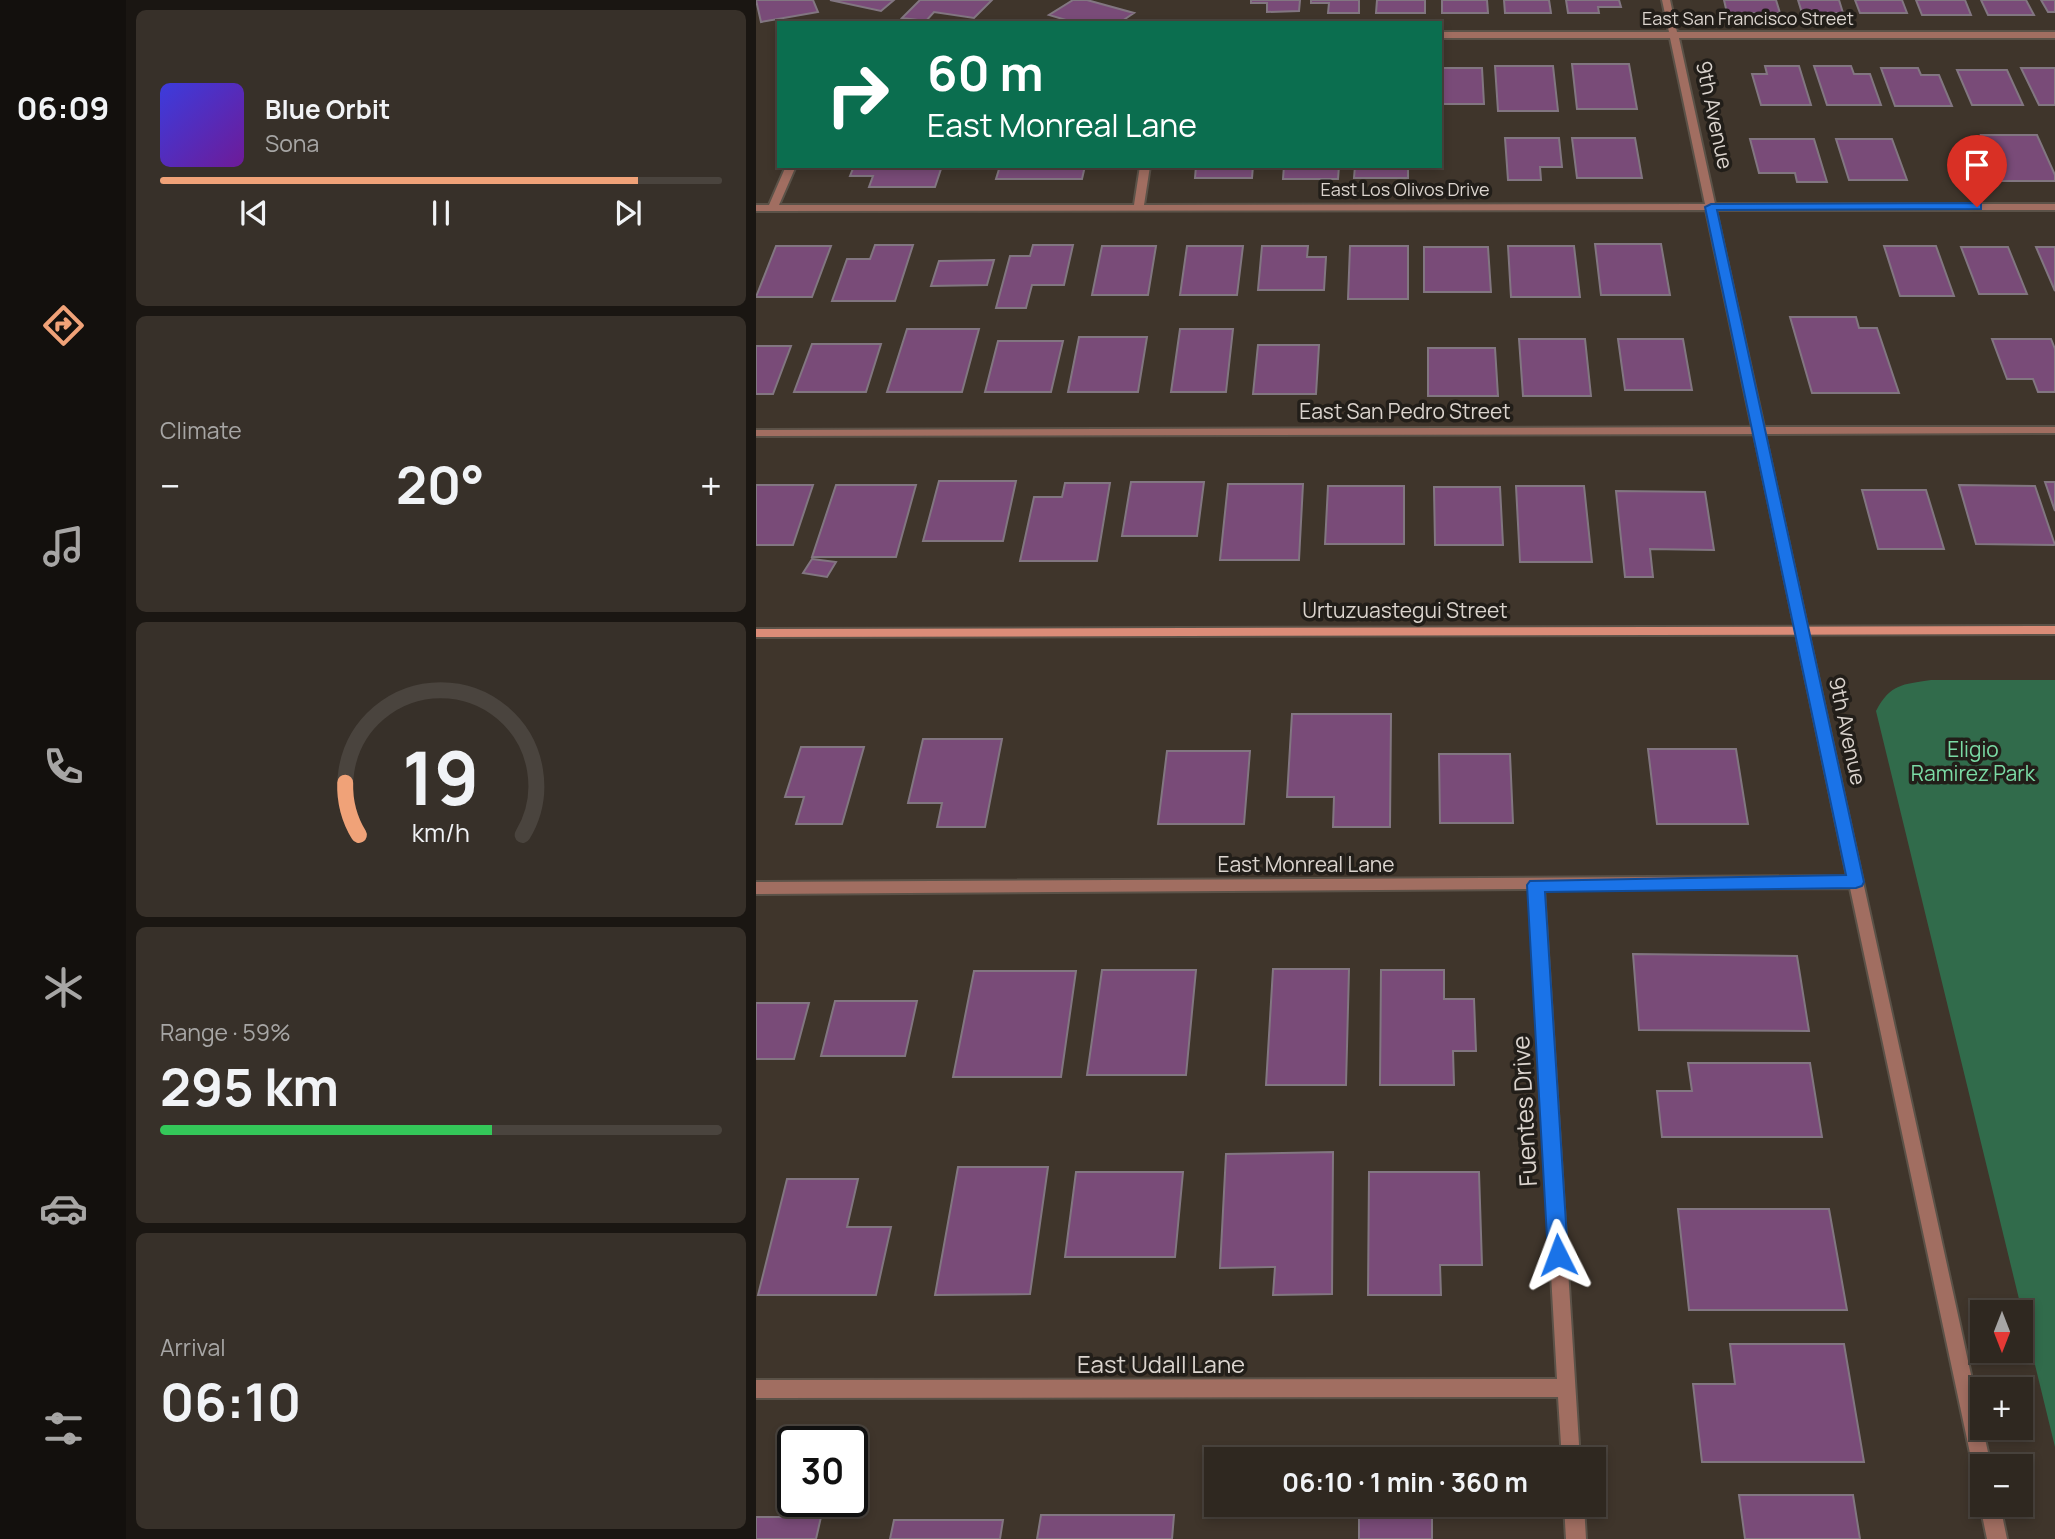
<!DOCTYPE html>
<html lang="en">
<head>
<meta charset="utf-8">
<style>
  :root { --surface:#2f2820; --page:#373029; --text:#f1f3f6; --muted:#a7a6a5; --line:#4a443e; --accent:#f0a278 }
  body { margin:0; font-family:Manrope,sans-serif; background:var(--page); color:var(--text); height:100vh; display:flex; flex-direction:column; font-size:26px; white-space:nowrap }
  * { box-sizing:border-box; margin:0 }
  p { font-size:23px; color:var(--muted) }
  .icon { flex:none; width:38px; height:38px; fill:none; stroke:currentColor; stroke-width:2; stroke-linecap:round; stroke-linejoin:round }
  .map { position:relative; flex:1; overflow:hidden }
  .details { display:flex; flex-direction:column; gap:10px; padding:10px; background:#1a1612; width:630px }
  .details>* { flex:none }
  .banner { position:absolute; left:21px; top:21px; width:665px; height:147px; border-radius:0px; box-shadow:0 4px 10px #0003,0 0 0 2px var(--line); background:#0b6e4f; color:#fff; overflow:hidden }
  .needle { width:46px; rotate:180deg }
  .tools { position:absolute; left:1214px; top:1300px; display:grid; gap:14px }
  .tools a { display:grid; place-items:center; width:63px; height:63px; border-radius:0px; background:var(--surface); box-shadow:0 4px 10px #0003,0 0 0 2px var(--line); font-size:35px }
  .speed { position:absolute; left:21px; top:1426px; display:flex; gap:14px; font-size:35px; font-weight:700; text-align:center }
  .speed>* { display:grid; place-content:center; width:91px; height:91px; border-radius:50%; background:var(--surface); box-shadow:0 4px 10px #0003,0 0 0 2px var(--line); line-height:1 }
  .speed .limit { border:4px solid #111; border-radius:10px; background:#fff; color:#111 }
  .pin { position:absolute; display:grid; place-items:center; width:60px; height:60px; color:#fff; margin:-72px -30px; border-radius:50% 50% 50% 0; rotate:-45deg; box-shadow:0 0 7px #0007 }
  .pin .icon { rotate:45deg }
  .me { position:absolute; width:77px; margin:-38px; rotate:357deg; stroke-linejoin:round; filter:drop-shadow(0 0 5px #0008) }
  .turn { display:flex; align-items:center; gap:24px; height:147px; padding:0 35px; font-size:32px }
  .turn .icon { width:91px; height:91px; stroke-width:2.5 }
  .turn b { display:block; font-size:49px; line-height:60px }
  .big { font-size:52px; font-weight:700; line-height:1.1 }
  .details .widget { flex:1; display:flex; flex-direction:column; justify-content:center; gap:10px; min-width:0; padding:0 24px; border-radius:10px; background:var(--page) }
  .details .dial { align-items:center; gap:0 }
  .dial svg { height:182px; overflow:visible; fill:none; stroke:var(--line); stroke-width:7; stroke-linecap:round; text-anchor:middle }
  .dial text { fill:var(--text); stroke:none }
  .song { display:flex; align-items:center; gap:21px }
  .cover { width:84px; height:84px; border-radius:10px; background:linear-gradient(135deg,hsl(240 70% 55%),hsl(280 70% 35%)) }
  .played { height:7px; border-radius:4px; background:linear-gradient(90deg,var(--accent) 85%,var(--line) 85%) }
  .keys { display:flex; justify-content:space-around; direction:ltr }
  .heat { display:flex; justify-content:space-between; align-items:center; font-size:38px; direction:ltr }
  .charge { height:10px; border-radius:5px; background:linear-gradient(90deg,#34c759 59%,var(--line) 0) }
  .trip { position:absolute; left:448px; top:1447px; width:402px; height:70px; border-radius:0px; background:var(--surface); box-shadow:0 4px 10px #0003,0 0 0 2px var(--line); font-weight:700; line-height:70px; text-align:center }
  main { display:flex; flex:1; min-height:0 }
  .dock { display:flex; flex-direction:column; width:126px; justify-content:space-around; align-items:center; background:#13100d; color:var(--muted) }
  .dock .icon { width:49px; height:49px }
  .dock .selected { color:var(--accent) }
  .dock b { font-size:32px; color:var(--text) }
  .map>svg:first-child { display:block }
</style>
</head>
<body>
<main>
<nav class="dock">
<b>06:09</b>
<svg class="icon selected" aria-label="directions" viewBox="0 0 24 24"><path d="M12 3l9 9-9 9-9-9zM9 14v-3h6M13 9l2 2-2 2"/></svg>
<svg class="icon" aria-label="music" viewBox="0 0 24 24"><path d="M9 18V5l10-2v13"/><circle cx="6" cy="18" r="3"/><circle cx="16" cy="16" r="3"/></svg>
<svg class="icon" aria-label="phone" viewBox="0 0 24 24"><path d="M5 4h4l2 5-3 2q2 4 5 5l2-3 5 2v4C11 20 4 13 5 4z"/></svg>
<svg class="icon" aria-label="climate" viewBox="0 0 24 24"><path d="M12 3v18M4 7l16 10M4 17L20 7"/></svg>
<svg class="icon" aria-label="car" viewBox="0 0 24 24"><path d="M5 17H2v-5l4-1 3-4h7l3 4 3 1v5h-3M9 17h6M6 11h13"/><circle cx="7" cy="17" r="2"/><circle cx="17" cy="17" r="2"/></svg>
<svg class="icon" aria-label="filters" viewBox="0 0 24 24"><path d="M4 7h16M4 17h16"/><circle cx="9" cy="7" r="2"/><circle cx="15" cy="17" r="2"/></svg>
</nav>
<section class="details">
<div class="widget">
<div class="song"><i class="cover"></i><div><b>Blue Orbit</b><p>Sona</p></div></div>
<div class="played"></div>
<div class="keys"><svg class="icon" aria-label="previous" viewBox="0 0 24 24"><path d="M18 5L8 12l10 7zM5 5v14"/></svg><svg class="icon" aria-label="pause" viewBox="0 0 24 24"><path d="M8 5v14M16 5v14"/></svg><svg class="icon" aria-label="next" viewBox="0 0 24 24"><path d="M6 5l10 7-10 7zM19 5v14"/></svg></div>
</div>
<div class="widget"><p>Climate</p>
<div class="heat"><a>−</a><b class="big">20°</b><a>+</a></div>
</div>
<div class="widget dial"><svg viewBox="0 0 100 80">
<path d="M14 69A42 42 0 1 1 86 69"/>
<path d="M14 69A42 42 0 0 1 8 46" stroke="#f0a278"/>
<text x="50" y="56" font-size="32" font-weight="700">19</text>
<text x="50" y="72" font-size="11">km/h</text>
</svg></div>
<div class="widget"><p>Range · 59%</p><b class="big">295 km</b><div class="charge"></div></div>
<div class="widget"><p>Arrival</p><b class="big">06:10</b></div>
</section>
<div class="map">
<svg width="1299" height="1539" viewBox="0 0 1299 1539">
  <rect width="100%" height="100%" fill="#3f352b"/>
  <path fill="#316b4b" d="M1175 680H1299V1447L1120 711C1135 683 1146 685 1175 680Z"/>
  <path fill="#794b78" stroke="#827681" stroke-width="2" d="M0 0H57L62 12 5 22Z
    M74 0H138L125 11Z
    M164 0H236L218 18 178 12 170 21 146 18Z
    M317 0H331L378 13 363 23H320L293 15Z
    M495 0H544L543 11 511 12V3H495Z
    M555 0H603V13H572L573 3H555Z
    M621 0H669V13H620Z
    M686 0H731L732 13H686Z
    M748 0H793L795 13H749Z
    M810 0H863L865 7H842L843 13H812Z
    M968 0H1020L1024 13H971Z
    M1042 0H1083L1087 13H1046Z
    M1099 0H1146L1151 13H1104Z
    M1160 0H1209L1215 15H1166Z
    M1225 0H1270L1278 15H1232Z
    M1285 0H1299V12H1292Z
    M816 64H873L881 109H821Z
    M739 66H797L802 111H742Z
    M1009 66H1043L1055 105H1005L996 74H1011Z
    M1058 66H1095L1098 74H1114L1125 105H1071Z
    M684 68H726L728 104H684Z
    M1125 68H1162L1165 75H1183L1196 106H1139Z
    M1265 68H1299V105H1283Z
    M1201 70H1251L1267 105H1216Z
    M1225 135H1281L1299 175V181H1244Z
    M749 138H803L806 167H784L785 180H752Z
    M816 138H879L886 178H821Z
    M994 139H1058L1071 182H1041L1039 173H1003Z
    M1080 139H1136L1151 180H1093Z
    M98 166H186L179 187H113L117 176H94Z
    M244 166H329L326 179H240Z
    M440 166H497L496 178H439Z
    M528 166H583L582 179H527Z
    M599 166H652V178H598Z
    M839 244H905L914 295H845Z
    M119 245H157L139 301H76L91 259H114Z
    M277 245H317L308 285H276L270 308H240L254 256H274Z
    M20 246H75L56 297H0Z
    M346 246H400L392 295H336Z
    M431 246H487L481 295H424Z
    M506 246H552L551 257H570L568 290H502Z
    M594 246H652V299H592Z
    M752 246H818L824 297H755Z
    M1128 246H1180L1198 296H1144Z
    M668 247H732L735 292H668Z
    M1205 247H1252L1271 294H1223Z
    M1280 247H1299V291Z
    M238 260 231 285 175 286 183 261Z
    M1034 317H1100L1103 328H1121L1143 393H1056Z
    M151 329H223L206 392H131Z
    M424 329H477L470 392H415Z
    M323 337H391L382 392H312Z
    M763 339H829L835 396H767Z
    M862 339H927L936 390H869Z
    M1236 339H1295L1299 349V392H1282L1277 379H1251Z
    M242 341H307L295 392H229Z
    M56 344H125L110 392H38Z
    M502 345H563L560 394H497Z
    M0 346H35L17 394H0Z
    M672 348H739L742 396H672Z
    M183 481H260L247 541H167Z
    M375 482H448L441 536H366Z
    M1289 482H1299V511Z
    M309 483H354L341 561H264L278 497H306Z
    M472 484H547L543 560H464Z
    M0 485H57L37 545H0Z
    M80 485H160L140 557H56Z
    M1203 485 1279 486 1299 545 1220 544Z
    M572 486H648V544H569Z
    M760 486H828L836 562H764Z
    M678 487H744L747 545H679Z
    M1106 490H1170L1188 549H1122Z
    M860 491 949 492 958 550 894 549 897 577H869Z
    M56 559 80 562 71 577 47 573Z
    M536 714H635L634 827H577L578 797H531Z
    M167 739H246L229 827H181L186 803H152Z
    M45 747H108L86 824H40L48 797H29Z
    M892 749H980L992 824H901Z
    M411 751H494L488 824H402Z
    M683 754H754L757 823H684Z
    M877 954 1041 956 1053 1031 883 1030Z
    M517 969H593L590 1085H510Z
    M346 970H440L430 1075H331Z
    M625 970H688V999H718L720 1051H697L698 1085H624Z
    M218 971H320L305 1077H197Z
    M79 1001H161L149 1056H65Z
    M0 1003H53L38 1059H0Z
    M932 1063H1054L1066 1137H906L901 1091H936Z
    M577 1152 576 1294 517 1295 519 1267 464 1268 470 1154Z
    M202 1167H292L274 1294 179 1295Z
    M320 1172H427L419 1257H309Z
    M613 1172H723L726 1265H684L685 1295H612Z
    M31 1179H102L91 1227H135L120 1295H2Z
    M922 1209H1073L1091 1310H933Z
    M974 1344H1088L1108 1462H946L937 1384H979Z
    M983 1495H1097L1104 1539H989Z
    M603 1513H676V1539H603Z
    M285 1515H418L416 1539H281Z
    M0 1517H65L60 1539H0Z
    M138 1520H247L244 1539H134Z"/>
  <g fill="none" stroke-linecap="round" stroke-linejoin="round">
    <defs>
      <path id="street" d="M906 0H914L921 32H1299V38H923L959 204H1299V210H960L1008 427H1299V433L1009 434 1235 1466H1227V1481L1220 1478 1218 1472 1094 888 788 889 824 1460H806L802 1397 0 1398V1380L801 1379 773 889 0 894V882L1091 876 998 434 0 436V430L996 427 950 210 0 211V205H13L30 166H40L23 205H378L384 166H394L388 205 949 204 914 38H684V32H913Z
        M1227 1499V1505H1244L1251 1539H1231L1224 1505Z
        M808 1505H828L830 1539H810Z"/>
      <path id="secondary" d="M1299 626V634L0 637V629Z"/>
    </defs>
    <use href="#street" stroke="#5b5248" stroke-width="4"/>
    <use href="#secondary" stroke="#5b5248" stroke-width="4"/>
    <use href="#street" fill="#a16e61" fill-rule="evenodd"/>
    <use href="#secondary" fill="#db8c78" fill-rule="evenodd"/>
  </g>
  <path fill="#1a73e8" stroke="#114b97" stroke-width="2" d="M1221 203 1225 204V209L961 210 1108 882 1106 886 1100 888 789 892 812 1255 809 1261 802 1264 795 1261 792 1255 771 885 774 881 1090 875 949 207 955 204Z"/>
  <g text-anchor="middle" stroke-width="7" stroke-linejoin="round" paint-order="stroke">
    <g font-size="18" fill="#dbd4ce" stroke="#221e19">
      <text x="992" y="25">East San Francisco Street</text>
      <text x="649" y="196">East Los Olivos Drive</text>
    </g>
    <g font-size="21" fill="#dbd4ce" stroke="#221e19">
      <text transform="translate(958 115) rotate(78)" y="7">9th Avenue</text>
      <text x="649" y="419">East San Pedro Street</text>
      <text x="649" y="618">Urtuzuastegui Street</text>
      <text transform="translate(1091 731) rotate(78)" y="7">9th Avenue</text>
      <text x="550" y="872">East Monreal Lane</text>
    </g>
    <g font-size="21" fill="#7bdba5" stroke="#221e19">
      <text x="1217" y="757">Eligio<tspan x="1217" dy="24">Ramirez Park</tspan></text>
    </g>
    <g font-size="24" fill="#dbd4ce" stroke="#221e19">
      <text transform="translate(769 1111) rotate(-93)" y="8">Fuentes Drive</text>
      <text x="405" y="1373">East Udall Lane</text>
    </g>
  </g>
</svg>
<div class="tools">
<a><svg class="needle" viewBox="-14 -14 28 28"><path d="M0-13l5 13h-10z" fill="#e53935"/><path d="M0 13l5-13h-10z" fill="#a7a6a5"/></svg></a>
<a>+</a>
<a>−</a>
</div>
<div class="speed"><div class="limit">30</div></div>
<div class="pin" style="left:1221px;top:207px;background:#d93025"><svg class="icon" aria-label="arrive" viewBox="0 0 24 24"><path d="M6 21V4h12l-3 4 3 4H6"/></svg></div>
<svg class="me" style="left:802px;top:1255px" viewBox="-20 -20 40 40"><path d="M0-17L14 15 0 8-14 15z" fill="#1a73e8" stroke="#fff" stroke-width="4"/></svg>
<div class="trip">06:10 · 1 min · 360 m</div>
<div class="banner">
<div class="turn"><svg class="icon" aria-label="right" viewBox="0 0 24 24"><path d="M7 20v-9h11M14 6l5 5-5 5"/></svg><div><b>60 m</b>East Monreal Lane</div></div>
</div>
</div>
</main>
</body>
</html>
